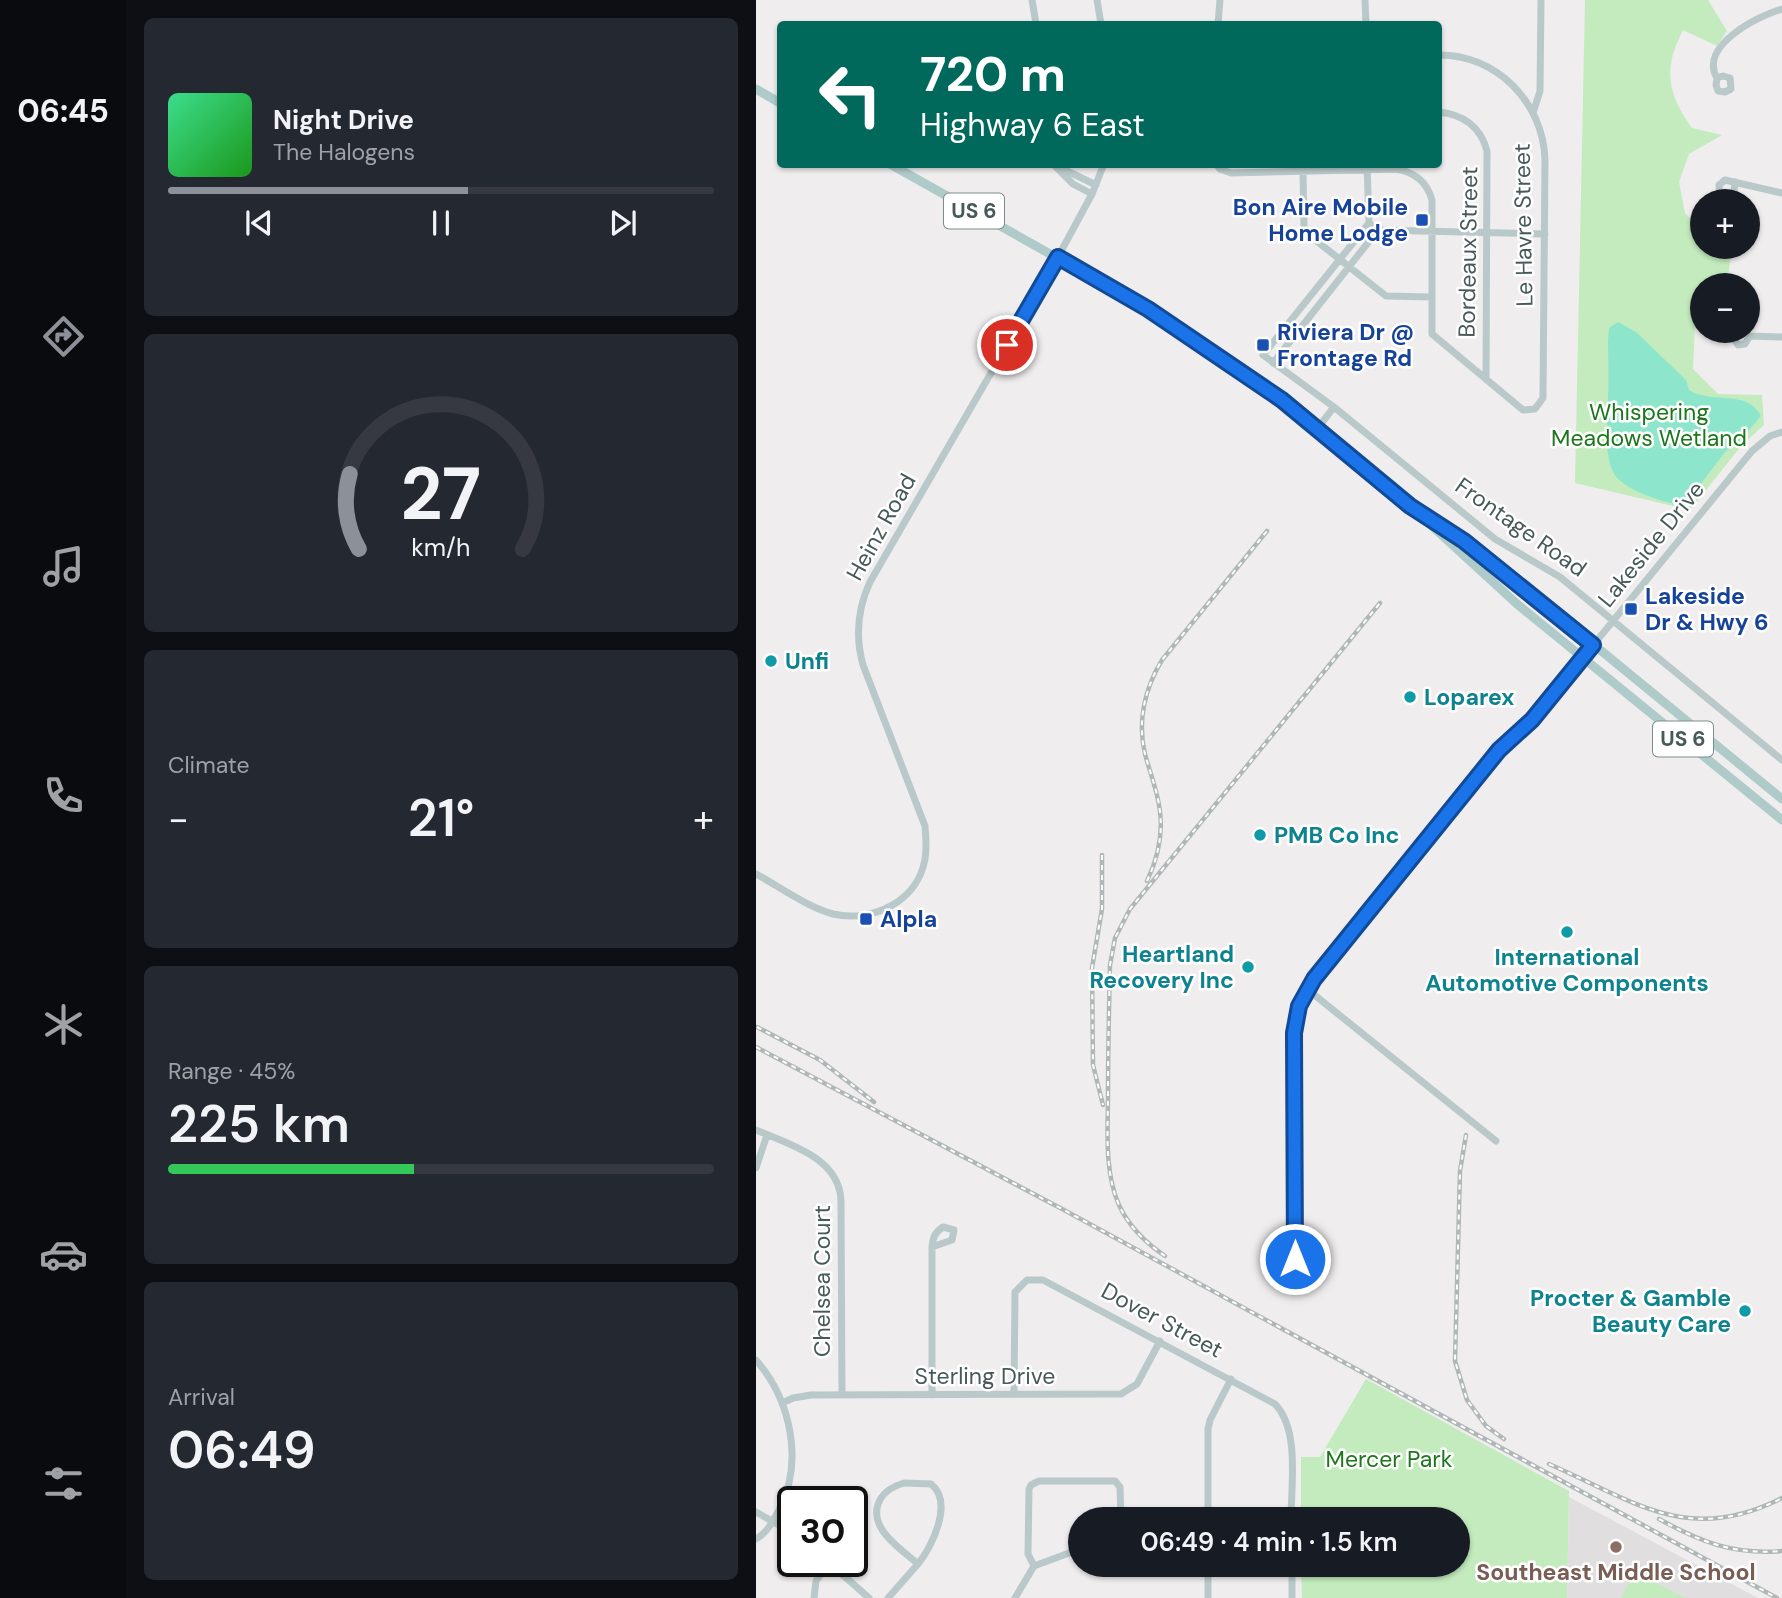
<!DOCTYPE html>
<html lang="en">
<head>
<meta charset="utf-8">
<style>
  :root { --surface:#171b24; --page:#242831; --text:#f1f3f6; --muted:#9ea1a6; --line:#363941; --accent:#8c9099 }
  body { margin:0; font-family:"DM Sans",sans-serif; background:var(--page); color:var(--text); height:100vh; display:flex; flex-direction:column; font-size:26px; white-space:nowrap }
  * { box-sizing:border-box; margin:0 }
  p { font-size:23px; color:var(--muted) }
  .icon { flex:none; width:38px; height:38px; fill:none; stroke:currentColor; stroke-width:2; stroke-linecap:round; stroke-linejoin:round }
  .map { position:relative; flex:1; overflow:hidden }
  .sheet { display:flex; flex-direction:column; gap:18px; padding:18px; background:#0d0f14; width:630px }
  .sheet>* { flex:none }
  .guide { position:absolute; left:21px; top:21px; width:665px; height:147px; border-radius:7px; box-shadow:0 2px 5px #0004; background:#00695c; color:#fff; overflow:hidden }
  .buttons { position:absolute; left:934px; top:189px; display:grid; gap:14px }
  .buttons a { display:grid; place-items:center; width:70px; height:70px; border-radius:50%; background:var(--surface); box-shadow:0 2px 5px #0004; font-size:35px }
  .speed { position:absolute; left:21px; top:1486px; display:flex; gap:14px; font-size:35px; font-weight:700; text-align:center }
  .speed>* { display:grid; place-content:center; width:91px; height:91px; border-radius:50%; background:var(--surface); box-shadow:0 2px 5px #0004; line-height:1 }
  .speed .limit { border:4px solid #111; border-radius:10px; background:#fff; color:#111 }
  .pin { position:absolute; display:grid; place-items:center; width:60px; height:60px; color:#fff; margin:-30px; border:4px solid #fff; border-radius:50%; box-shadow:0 2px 7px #0007 }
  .me { position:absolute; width:77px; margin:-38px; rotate:0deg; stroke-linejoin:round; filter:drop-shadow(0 0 5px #0008) }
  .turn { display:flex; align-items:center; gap:24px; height:147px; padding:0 28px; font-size:32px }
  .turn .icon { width:91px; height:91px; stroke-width:2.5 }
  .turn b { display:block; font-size:49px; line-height:60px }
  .big { font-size:52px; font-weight:600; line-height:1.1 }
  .sheet .widget { flex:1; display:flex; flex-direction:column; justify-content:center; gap:10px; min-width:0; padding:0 24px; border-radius:10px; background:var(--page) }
  .sheet .dial { align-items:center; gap:0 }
  .dial svg { height:182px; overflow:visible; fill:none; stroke:var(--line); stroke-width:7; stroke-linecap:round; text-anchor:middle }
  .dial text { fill:var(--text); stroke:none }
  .song { display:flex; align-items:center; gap:21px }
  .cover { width:84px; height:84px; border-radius:10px; background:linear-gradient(135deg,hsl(150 70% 55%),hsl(120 70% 35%)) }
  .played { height:7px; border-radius:4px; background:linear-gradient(90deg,var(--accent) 55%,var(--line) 55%) }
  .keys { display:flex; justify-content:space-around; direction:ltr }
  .heat { display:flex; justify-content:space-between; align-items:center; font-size:38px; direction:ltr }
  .charge { height:10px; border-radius:5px; background:linear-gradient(90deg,#34c759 45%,var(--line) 0) }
  .trip { position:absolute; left:312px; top:1507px; width:402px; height:70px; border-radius:35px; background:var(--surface); box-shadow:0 2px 5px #0004; font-weight:600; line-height:70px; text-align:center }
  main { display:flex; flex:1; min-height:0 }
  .tab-bar { display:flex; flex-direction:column; width:126px; justify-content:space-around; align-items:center; background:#090b0e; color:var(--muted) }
  .tab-bar .icon { width:49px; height:49px }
  .tab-bar .on { color:var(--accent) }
  .tab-bar b { font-size:32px; color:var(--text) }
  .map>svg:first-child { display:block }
</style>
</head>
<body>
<main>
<nav class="tab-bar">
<b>06:45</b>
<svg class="icon on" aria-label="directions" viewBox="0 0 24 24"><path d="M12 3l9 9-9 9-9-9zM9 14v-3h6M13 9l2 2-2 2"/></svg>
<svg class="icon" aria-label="music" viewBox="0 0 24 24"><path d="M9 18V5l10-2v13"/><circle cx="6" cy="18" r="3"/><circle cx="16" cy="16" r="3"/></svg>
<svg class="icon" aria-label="phone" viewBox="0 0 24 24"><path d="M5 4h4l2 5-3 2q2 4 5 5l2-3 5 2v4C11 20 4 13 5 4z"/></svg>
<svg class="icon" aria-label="climate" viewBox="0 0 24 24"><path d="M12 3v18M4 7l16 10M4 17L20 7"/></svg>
<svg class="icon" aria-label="car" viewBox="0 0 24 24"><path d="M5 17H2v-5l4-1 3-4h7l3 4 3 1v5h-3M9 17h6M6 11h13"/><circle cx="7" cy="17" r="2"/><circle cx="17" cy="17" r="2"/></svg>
<svg class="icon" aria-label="filters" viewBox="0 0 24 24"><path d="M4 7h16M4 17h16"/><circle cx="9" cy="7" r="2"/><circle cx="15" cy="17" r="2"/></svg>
</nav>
<section class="sheet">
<div class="widget">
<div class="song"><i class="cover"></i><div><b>Night Drive</b><p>The Halogens</p></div></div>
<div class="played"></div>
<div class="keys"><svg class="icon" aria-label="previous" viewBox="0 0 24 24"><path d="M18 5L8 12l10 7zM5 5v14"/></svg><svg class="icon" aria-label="pause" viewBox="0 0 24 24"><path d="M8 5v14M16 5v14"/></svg><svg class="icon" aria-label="next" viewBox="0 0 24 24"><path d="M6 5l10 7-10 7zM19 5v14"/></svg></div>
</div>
<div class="widget dial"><svg viewBox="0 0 100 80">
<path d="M14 69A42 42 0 1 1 86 69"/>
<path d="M14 69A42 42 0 0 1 10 36" stroke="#8c9099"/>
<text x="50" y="56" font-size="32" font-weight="700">27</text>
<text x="50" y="72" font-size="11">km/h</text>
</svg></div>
<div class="widget"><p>Climate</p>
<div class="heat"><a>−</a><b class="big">21°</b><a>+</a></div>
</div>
<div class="widget"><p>Range · 45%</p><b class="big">225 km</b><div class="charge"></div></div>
<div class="widget"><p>Arrival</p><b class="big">06:49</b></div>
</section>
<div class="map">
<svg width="1026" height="1598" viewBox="0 0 1026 1598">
  <rect width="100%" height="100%" fill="#f0edef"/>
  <path fill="#e1dee0" d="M813 1497 1002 1598H811Z"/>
  <path fill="#c4ebbe" d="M829 0H952L971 31 961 46 927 30C907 69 911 93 936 128L966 135 933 154 923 182 929 213 947 233V247H976L971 285H947V316L939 325 937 369 962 394 1006 395 1008 425 986 445 934 510 819 483Z
    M610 1379 813 1491 811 1598H546L545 1565 702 1564V1519H545V1457H564Z
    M879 1572 930 1598H865Z"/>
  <path fill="#8de6cb" d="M862 322 880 332 930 380 933 390C956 405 991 388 1005 416L986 438 969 452 929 505C912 505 864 489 857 472 847 449 852 420 852 396 853 378 852 359 852 341L853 328Z"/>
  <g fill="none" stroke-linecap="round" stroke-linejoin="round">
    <path stroke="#b9c9c9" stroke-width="7" d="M276 0 280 24
      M341 0 345 24
      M609 0 610 24
      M462 24 464 0
      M961 78 967 76 974 78 975 89 969 92 962 91 960 85 961 78C942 46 1002 16 1026 9
      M682 112C707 114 725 127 731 151L730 379
      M777 113 784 91 785 0
      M297 164 317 184 336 194
      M460 164 464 169 475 173 640 169C659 172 671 182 676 200V334L767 410 779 409 787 398 789 159C787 102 740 54 682 55
      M611 164 613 223
      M303 167 340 185
      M547 171 548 226 553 235 630 296 675 297
      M979 182 978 192 971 196 964 195 963 185 969 180 1026 193
      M613 223 507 355 578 407 739 539 804 577 1026 760
      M613 223 622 230 789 234
      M979 331 977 337 982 345 989 344 994 336
      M994 336 1026 337
      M517 363 622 230
      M561 429 578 407
      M0 874C24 887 51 907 77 914 117 923 162 901 169 859 171 848 170 837 169 826L107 665C99 636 101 610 114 582L302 257 336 194 348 164
      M551 989 740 1141
      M0 1130C33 1144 84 1158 85 1201L86 1395
      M0 1168 11 1135
      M539 1259 538 1033 543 1006 551 989 743 750 776 720 996 451 1014 436 1026 432
      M0 1360C35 1400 48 1462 23 1510 16 1522 12 1532 0 1539
      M258 1394 259 1292 271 1280H287L519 1404C544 1430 535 1485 535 1519
      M176 1395V1247C177 1238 178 1233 187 1227L198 1230 196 1240 176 1247
      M26 1403 37 1398 55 1395 365 1394 381 1384 404 1341
      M148 1483 175 1484C198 1502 176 1547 162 1564 144 1548 108 1526 125 1498 130 1490 138 1486 148 1483Z
      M0 1512 37 1533
      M452 1519V1429L454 1420 475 1379
      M324 1549 278 1566 272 1554 273 1489 275 1485 283 1481H359L364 1487 365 1519
      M71 1561 113 1598
      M452 1564V1598
      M536 1564V1598
      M58 1598 60 1581 73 1563
      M132 1598 162 1564
      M259 1598 278 1566"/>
    <path stroke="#aecbca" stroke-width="9" d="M0 89 24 103
      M134 164 392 309 526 400 654 506 761 604 1026 820
      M676 520 708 541 793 608 1026 799"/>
    <defs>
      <path id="rail" d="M346 855V909L336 968 337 1065 347 1105
        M391 881C401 860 407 836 404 812 402 792 394 773 389 754 381 721 389 688 406 660L511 531
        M1 1027 64 1060 118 1102
        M0 1047 308 1210 1021 1598
        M710 1135 704 1171 699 1361 711 1400 730 1426 748 1439
        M409 1256C390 1243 373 1227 363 1205 348 1171 352 1131 352 1094 352 1051 353 1008 354 965L359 938 374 909 624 603
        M793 1464C878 1501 932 1546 1026 1498
        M903 1519C945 1542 977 1555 1026 1551"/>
    </defs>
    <use href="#rail" stroke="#b0b7b7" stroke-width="4.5"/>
    <use href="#rail" stroke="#fff" stroke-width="2" stroke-dasharray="5" stroke-linecap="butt"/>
  </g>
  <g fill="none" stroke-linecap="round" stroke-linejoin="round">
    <defs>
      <path id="route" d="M251 345 302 257 392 309 526 400 654 506 708 541 837 645 776 720 743 750 558 979 543 1006 538 1033 539 1259"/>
    </defs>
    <use href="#route" stroke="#114b97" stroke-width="18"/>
    <use href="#route" stroke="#1a73e8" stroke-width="12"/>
  </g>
  <g fill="#1a4fb4" stroke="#fff" stroke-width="2.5">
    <rect x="659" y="213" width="14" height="14" rx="3.5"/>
    <rect x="500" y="338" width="14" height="14" rx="3.5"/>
    <rect x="868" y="602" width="14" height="14" rx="3.5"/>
    <rect x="103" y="912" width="14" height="14" rx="3.5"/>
  </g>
  <g fill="#0f9aa8" stroke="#fff" stroke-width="2.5">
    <circle cx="15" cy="661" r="7"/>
    <circle cx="654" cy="697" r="7"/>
    <circle cx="504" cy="835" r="7"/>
    <circle cx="811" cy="932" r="7"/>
    <circle cx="492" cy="967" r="7"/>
    <circle cx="989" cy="1311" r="7"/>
  </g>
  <circle fill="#8d6e63" stroke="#fff" stroke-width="2.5" cx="860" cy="1547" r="7"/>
  <g text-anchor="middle" stroke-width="5" stroke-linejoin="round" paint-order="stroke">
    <g fill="#fff" stroke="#7e8b8b" stroke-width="2">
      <rect x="188" y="193.5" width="60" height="35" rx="5"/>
      <rect x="897" y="721.5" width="60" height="35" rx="5"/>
    </g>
    <g font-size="21" font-weight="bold" fill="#475959">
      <text x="218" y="218">US 6</text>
      <text x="927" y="746">US 6</text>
    </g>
    <g font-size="23" font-weight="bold" fill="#164399" stroke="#fff" text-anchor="start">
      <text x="652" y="215" text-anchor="end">Bon Aire Mobile<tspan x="652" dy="26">Home Lodge</tspan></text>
      <text x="521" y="340">Riviera Dr @<tspan x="521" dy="26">Frontage Rd</tspan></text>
      <text x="889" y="604">Lakeside<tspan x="889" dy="26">Dr &amp; Hwy 6</tspan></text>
      <text x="124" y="927">Alpla</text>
    </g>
    <g font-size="23" fill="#475959" stroke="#fff">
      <text transform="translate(767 225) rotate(-91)" y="8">Le Havre Street</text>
      <text transform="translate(712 252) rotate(-89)" y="8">Bordeaux Street</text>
      <text transform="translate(125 527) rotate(-61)" y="8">Heinz Road</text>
      <text transform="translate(765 527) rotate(35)" y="8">Frontage Road</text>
      <text transform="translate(895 544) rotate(-51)" y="8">Lakeside Drive</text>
      <text transform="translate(66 1281) rotate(-90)" y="8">Chelsea Court</text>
      <text transform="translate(406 1320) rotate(28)" y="8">Dover Street</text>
      <text x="229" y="1384">Sterling Drive</text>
    </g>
    <g font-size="23" fill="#1e761c" stroke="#fff">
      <text x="893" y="420">Whispering<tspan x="893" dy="26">Meadows Wetland</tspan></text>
      <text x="633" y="1467">Mercer Park</text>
    </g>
    <g font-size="23" font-weight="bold" fill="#0d838f" stroke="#fff" text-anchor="start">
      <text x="29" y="669">Unfi</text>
      <text x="668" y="705">Loparex</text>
      <text x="518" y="843">PMB Co Inc</text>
      <text x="478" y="962" text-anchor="end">Heartland<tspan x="478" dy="26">Recovery Inc</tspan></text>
      <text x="811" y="965" text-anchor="middle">International<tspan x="811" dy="26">Automotive Components</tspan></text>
      <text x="975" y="1306" text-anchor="end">Procter &amp; Gamble<tspan x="975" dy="26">Beauty Care</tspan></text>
    </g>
    <g font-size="23" font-weight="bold" fill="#785e54" stroke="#fff">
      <text x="860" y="1580">Southeast Middle School</text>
    </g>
  </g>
</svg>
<div class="buttons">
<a>+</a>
<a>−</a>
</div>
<div class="speed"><div class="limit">30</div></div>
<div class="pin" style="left:251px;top:345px;background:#d93025"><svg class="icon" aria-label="arrive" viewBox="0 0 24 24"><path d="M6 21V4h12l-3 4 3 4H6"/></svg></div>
<svg class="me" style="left:539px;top:1259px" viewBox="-20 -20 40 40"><circle r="17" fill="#1a73e8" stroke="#fff" stroke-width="3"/><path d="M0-11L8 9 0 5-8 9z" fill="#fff"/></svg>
<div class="trip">06:49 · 4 min · 1.5 km</div>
<div class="guide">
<div class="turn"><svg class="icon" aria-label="left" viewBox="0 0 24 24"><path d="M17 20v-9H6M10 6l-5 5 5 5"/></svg><div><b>720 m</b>Highway 6 East</div></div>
</div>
</div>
</main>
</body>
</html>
